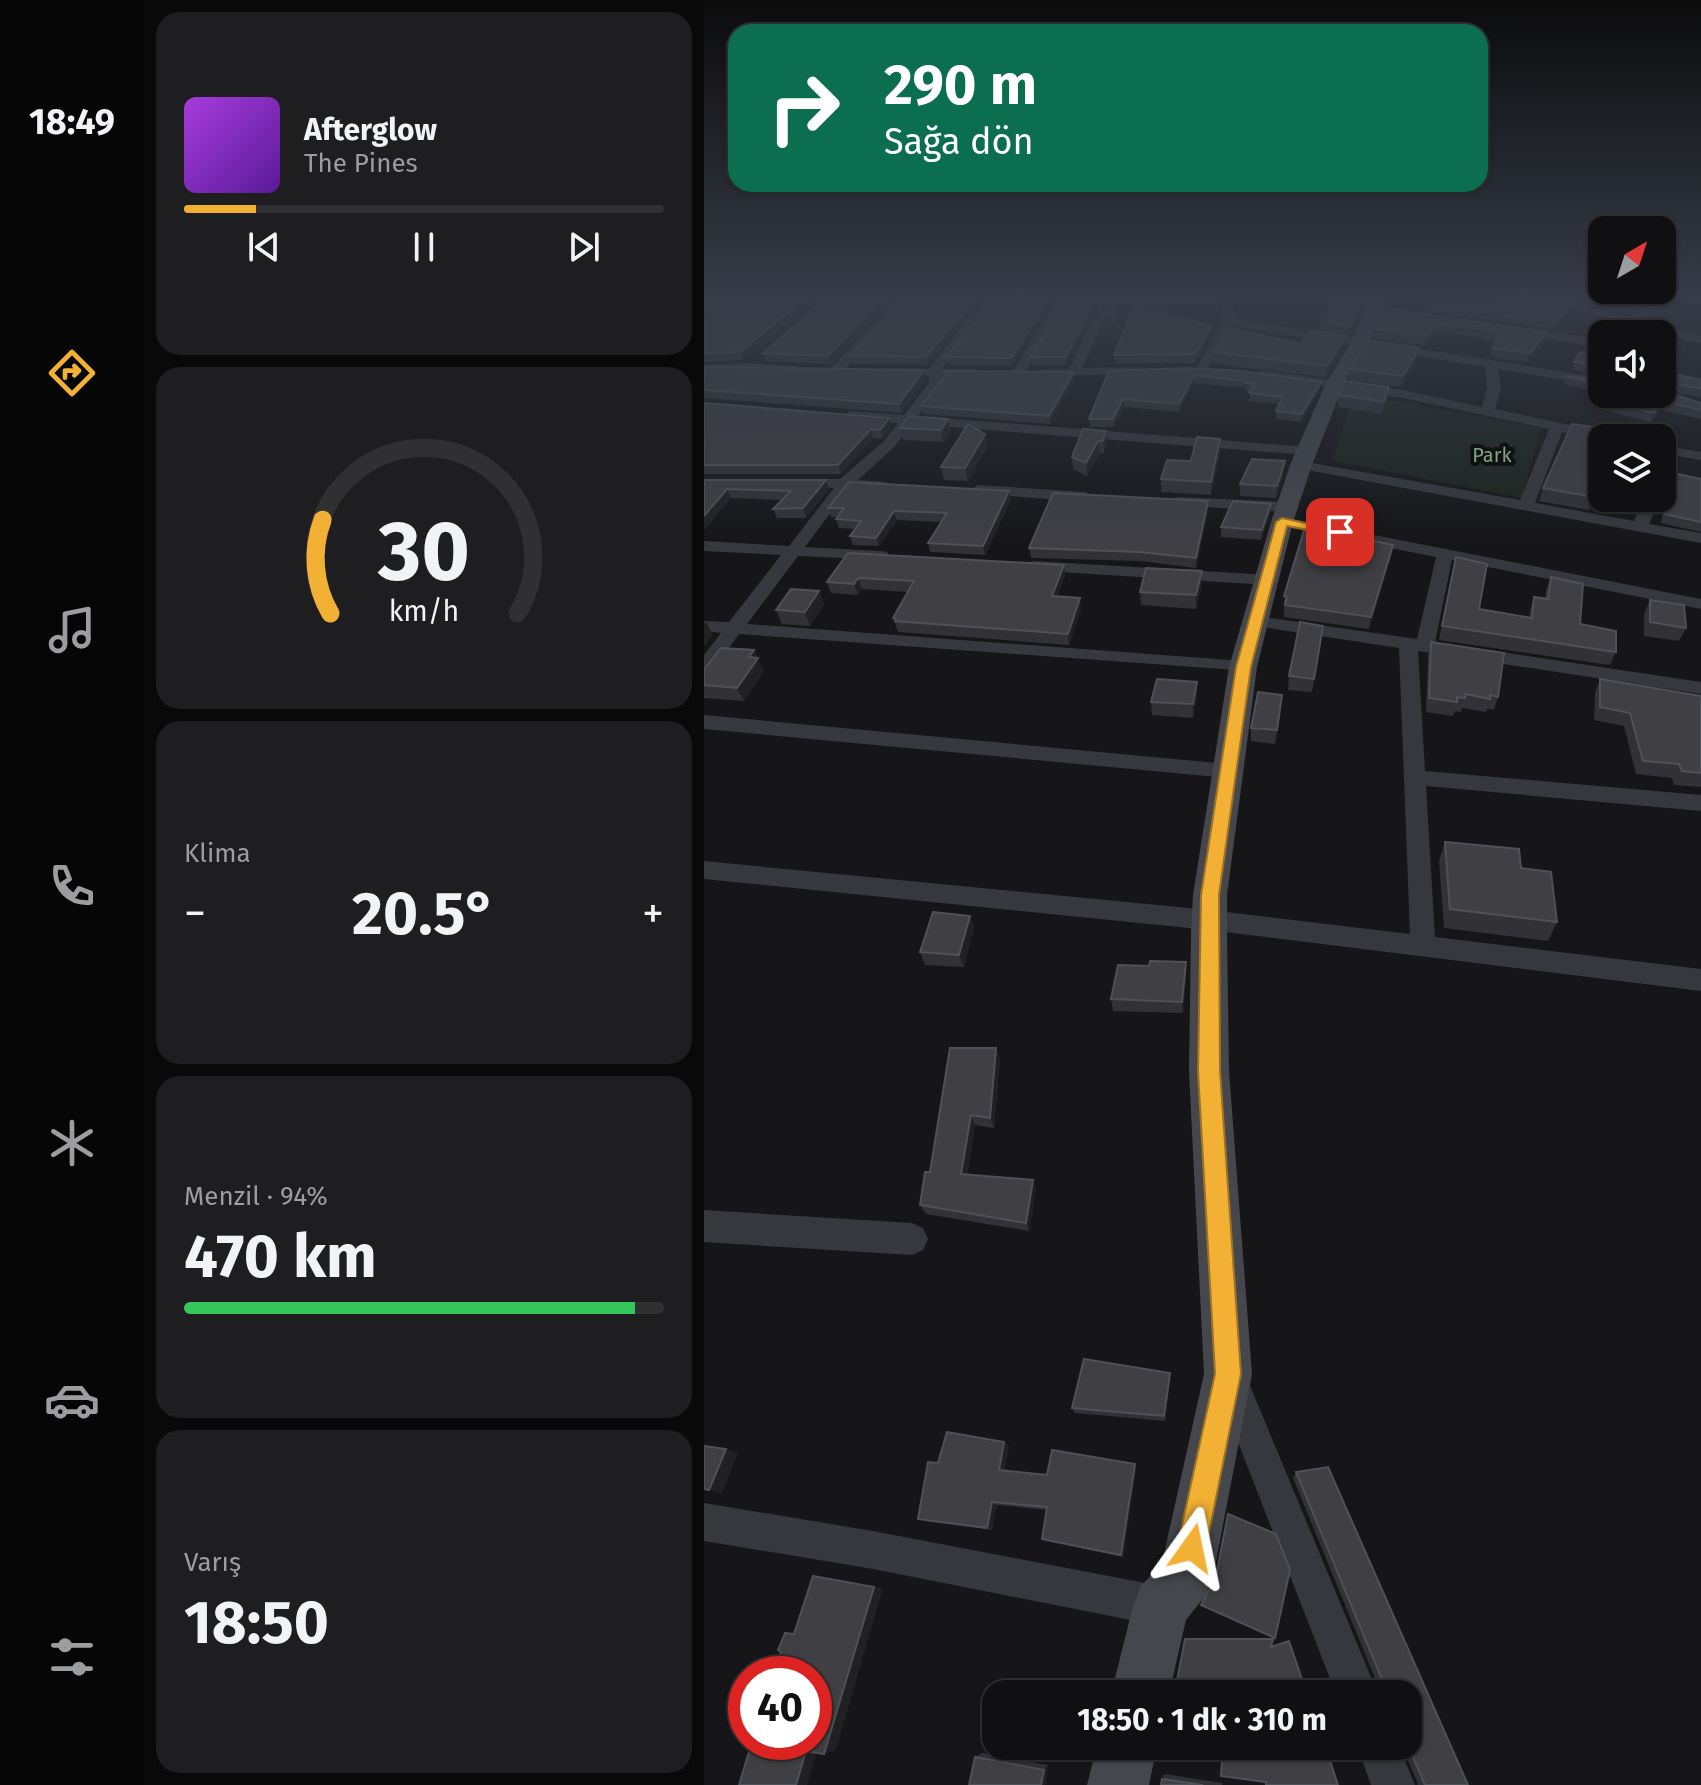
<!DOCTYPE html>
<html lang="tr">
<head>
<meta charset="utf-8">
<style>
  :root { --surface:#101012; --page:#1e1e20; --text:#f1f3f6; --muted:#9c9d9f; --line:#303032; --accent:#f2b134 }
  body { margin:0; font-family:"Fira Sans",sans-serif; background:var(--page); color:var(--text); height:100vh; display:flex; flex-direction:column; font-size:30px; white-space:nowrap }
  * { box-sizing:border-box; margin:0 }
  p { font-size:26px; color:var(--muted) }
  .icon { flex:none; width:44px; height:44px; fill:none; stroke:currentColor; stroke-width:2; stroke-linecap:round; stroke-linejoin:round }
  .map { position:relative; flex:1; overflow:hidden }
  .sheet { display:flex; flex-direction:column; gap:12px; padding:12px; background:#09090a; width:560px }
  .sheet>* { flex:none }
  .hud { position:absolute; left:24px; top:24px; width:760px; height:168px; border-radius:24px; box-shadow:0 2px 6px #0004,0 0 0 2px var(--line); background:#0b6e4f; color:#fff; overflow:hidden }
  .needle { width:52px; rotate:39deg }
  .fabs { position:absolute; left:884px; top:216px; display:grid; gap:16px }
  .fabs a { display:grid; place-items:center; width:88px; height:88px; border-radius:16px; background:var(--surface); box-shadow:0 2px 6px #0004,0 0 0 2px var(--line); font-size:40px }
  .speed { position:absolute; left:24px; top:1656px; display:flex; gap:16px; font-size:40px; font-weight:700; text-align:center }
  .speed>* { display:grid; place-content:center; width:104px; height:104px; border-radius:50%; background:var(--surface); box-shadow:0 2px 6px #0004,0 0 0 2px var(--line); line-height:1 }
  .speed .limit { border:12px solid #d22; background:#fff; color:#111 }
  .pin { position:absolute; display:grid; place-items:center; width:68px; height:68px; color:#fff; margin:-34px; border-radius:16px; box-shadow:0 4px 12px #0006 }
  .me { position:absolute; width:88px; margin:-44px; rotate:12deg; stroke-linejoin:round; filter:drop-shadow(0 0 6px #0008) }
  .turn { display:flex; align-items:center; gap:28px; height:168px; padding:0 24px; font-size:36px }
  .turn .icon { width:104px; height:104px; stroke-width:2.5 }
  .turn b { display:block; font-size:56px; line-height:68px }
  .big { font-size:60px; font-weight:700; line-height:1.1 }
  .sheet .card { flex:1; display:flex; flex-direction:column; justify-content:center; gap:12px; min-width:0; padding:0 28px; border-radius:24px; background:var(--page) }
  .sheet .dial { align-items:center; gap:0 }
  .dial svg { height:208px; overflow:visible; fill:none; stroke:var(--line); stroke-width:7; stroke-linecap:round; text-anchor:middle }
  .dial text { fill:var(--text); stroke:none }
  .song { display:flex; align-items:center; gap:24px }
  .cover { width:96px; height:96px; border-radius:12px; background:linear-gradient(135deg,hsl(280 70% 55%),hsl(270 70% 35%)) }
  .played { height:8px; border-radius:4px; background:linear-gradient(90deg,var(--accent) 15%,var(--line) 15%) }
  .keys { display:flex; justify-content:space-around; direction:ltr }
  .heat { display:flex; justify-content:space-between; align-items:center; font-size:44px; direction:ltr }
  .charge { height:12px; border-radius:6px; background:linear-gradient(90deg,#34c759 94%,var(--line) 0) }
  .trip { position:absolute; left:278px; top:1680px; width:440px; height:80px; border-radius:24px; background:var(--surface); box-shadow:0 2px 6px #0004,0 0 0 2px var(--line); font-weight:700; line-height:80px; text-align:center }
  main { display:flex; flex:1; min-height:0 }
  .tabs { display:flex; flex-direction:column; width:144px; justify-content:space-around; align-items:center; background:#060607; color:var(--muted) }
  .tabs .icon { width:56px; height:56px }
  .tabs .current { color:var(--accent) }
  .tabs b { font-size:36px; color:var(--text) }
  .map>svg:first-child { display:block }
</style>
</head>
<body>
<main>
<nav class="tabs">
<b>18:49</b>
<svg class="icon current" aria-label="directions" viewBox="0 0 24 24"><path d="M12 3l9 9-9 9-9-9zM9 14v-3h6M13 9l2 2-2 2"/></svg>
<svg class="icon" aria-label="music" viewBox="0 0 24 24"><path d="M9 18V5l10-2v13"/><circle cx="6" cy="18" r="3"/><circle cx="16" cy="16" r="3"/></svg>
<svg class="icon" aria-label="phone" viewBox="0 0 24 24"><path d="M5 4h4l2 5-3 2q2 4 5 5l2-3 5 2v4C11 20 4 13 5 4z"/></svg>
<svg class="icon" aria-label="climate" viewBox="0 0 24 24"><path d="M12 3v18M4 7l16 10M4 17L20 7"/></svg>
<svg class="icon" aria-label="car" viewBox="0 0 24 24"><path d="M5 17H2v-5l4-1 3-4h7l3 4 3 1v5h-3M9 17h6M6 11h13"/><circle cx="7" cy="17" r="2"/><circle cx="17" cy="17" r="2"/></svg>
<svg class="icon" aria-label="filters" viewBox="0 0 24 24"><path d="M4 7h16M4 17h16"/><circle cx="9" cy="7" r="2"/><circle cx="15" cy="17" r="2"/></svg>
</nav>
<section class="sheet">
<div class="card">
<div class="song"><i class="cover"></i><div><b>Afterglow</b><p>The Pines</p></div></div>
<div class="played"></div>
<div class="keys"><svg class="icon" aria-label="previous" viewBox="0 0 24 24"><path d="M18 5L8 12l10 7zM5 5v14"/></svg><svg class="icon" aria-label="pause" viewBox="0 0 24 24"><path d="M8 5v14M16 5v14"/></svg><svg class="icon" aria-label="next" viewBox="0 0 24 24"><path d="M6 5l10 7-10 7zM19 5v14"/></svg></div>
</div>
<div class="card dial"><svg viewBox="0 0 100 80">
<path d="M14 69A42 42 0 1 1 86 69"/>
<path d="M14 69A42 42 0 0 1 11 33" stroke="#f2b134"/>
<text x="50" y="56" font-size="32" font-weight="700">30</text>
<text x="50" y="72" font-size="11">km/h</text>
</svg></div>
<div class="card"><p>Klima</p>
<div class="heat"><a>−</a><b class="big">20.5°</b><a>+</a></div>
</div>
<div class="card"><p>Menzil · 94%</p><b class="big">470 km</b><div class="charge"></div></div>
<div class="card"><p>Varış</p><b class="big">18:50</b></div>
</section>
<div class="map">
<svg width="997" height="1785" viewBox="0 0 997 1785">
  <rect width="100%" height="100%" fill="#161618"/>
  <path fill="#1c231d" d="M651 393 837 428 818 498 628 461Z"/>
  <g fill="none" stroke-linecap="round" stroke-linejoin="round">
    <path fill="#37383d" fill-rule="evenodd" d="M195 296H207L137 374H127V368Z
      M286 296H298L268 329 238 369H272L278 373 272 377 237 376 240 382 214 416 603 447 610 451 603 455 208 424 190 447 154 480 183 482V488H145L101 547 177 551 183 552 185 556 183 560 94 556 43 624 539 661 549 667 546 671 35 634 7 672 0 674V655L17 633 0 631V621L25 622 77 555 0 551V541L85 546 130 488 90 487 85 485V479H136L180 441 194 423 146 419 139 415 146 411 200 415 226 382 224 376 184 375V369H225L260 323Z
      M388 296H400L407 304 378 368 436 367 442 371 441 374 332 376V370L365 369 395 305 391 304 358 307 319 376H309L308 373 350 302Z
      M489 296H678L679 297 673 300 494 299Z
      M826 296H845L927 318 950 296H962L938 321 997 336V344L932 326 925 333H917L915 330 921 323Z
      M973 296 997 299V306L974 298Z
      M523 304 529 307 531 319 898 378V386L794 369 797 387 791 409 908 434 915 438 898 440 858 432 831 503 930 521 940 498H956L945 524 997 533V543L592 468 590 465 597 461 816 500 845 429 699 398 552 377 551 374 557 370 699 390 778 407 783 387 781 367 529 326 502 373H492L491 370 519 322 517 307Z
      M811 327 898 339V347L807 334 805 331Z
      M43 363 92 366 98 370 92 374 43 371 0 373V365Z
      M968 447 997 452V460L973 456 966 475 958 480V457L963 448Z
      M274 485 381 492 389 497 381 502 269 493 266 490Z
      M474 497 584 502 592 507 584 512 468 505 466 502Z
      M578 517 997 599V609L748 560 731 642 997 682V694L714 651 721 771 997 795V811L722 786 731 937 997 969V991L505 930 0 879V861L505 910 706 934 695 648 552 626 543 621 552 616 713 639 732 557 572 525V519Z
      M329 561 565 575 574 580 565 585 323 570 321 566Z
      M0 715 524 764 532 766 535 771 532 776 524 778 0 729Z
      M0 1210 208 1223 219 1228 224 1239 219 1250 208 1255 0 1242Z
      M528 1366 540 1371 674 1694H632L511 1383 516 1371Z
      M0 1503 169 1531 457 1586 471 1592 477 1606 471 1620 457 1626 169 1569 0 1541Z
      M653 1746H695L711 1785H667Z"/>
    <path fill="#45474d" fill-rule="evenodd" d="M665 296H681L666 341 640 383 608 465 589 522 553 667 523 895V934L525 1071 548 1374 509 1577 501 1596 482 1620 465 1694H407L429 1606 437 1586 458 1563 500 1374 485 1071 487 934 489 895 525 667 567 522 586 465 622 383 648 341Z
      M393 1746H453L445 1785H383Z"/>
  </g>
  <path fill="#323236" d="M0 296H116L39 360 0 362Z
    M125 296H191L127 364 62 361 59 353Z
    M202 296H282L224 365 149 364 146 356Z
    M294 296H378L350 299 308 366 244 365 242 357Z
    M404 296H507L508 306H437L508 335 491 363 411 364 410 355 430 306H413L411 324 404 321 399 329 398 321 407 302Z
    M782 296H843L867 311 851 330 718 311 719 304H813Z
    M858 296H912L895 306Z
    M391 307 363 365 328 366 327 357Z
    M678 308 843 332 841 342 823 362 786 357 788 348 793 341 731 331 721 346 670 338 671 329Z
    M656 311 647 335 615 330 616 320Z
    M642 336 641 347 622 377 510 364V352L597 344Z
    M715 348 713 359 697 387 645 380 646 369Z
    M898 357V375L868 370 870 362Z
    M0 367 222 379 198 413 0 398Z
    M405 371 617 382 616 390 597 422 572 419V411L575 404 545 401 546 392 541 391V388L490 383 475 412 420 407 410 427H386L385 419Z
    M958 371 997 380V398L958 389Z
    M370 372V380L346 424 219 414 217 406Z
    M862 376 898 380V393L860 384Z
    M901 394H958L997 403V419L957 410 947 422 900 410 905 395Z
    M635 395 683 399 678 414 634 407Z
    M0 403 185 418 187 427 178 439 169 438 137 474H0Z
    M244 419 247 431 240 442 199 440 196 428Z
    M402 431 403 443 400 453H396L383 476 369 469 368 457Z
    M281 434 284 446 264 481 240 480 237 467Z
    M516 451 507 495 457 492V479L487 461Z
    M898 471 885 510 835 501 839 488Z
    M970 473 997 479V532L957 523 966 482Z
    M580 474 572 498 536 496V484Z
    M0 480 125 489 102 518H73L69 509 78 500 27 498 0 530Z
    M305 491 307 500 281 555 226 552 224 543 238 522 193 520 175 546 149 545 146 536 151 529 135 528 132 519 134 517H127L124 508Z
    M567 504 566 514 557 540 517 537V527Z
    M504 510 492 568 436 561 327 558 325 548Z
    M689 545 687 557 665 629 580 617V596Z
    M144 553 360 565 361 576 353 596 377 609 365 645 194 632 189 618 204 592 158 589 154 595 127 593 123 582Z
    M752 557 775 609 825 618 826 610 830 597 841 599 842 590 847 577 876 624 912 652 906 665 735 640Z
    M498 584 492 609 437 605 436 592Z
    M115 591 120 604 106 626 78 624 72 610Z
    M946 600 982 628 975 641 940 636V614Z
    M619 626 608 692 584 690 585 676Z
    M727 642 794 697 790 710 783 709 782 712 758 708 757 712 751 711 749 716 722 712 724 656Z
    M50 650 60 671 40 701 0 698V670Z
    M896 679 997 696V787L970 785 968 778 932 774 920 726 890 720 891 693Z
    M493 695 489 718 448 715 447 702Z
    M577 708 571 744 547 741V728Z
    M741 842 817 868 853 922 844 941 740 928 735 861Z
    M266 916 270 928 260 967 221 965 216 952Z
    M445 966 482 974 479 1013 409 1011 407 999Z
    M292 1048 296 1058 290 1128 271 1125 263 1175 332 1189 325 1231 222 1214 216 1205Z
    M466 1373V1379L461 1421 371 1413 368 1408Z
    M300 1442 305 1446 300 1470 343 1475 431 1464 432 1468 419 1557 342 1541 338 1539 343 1510 293 1505 288 1530 221 1521 214 1519 234 1463Z
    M592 1472 764 1785H713L714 1784 698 1746H704V1694H676L677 1693 589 1478Z
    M278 1753 344 1765 341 1785H265L271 1757Z
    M460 1774 518 1783V1785H457Z"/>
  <path fill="#212124" d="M104 296H116L39 360 36 352Z
    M181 296H191L127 364 124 356Z
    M274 296H282L224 365 222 357Z
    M346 296H378L350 299 308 366 307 358Z
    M902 296H912L895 306 897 299Z
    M390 299 391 307 363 365 362 357Z
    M657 302 656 311 647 335 648 325Z
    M869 304 867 311 851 330 853 322Z
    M403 313 404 321 399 329 398 321Z
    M733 322 731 331 721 346 722 337Z
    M508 326V335L491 363V354Z
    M843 332 841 342 823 362 826 353Z
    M642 336 641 347 622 377 623 366Z
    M715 348 713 359 697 387 699 376Z
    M220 370 222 379 198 413 195 404Z
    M370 372V380L346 424 345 416Z
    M490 375V383L475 412V404Z
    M617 382 616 390 597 422 598 414Z
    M685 387 683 399 678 414 680 402Z
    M419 399 420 407 410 427 409 419Z
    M960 401 957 410 947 422 950 413Z
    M185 418 187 427 178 439 176 430Z
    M244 419 247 431 240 442 237 430Z
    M167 429 169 438 137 474 134 465Z
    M402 431 403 443 400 453 399 441Z
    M281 434 284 446 264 481 261 468Z
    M516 439V451L507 495V482Z
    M394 441 396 453 383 476 382 463Z
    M581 461 580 474 572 498 573 486Z
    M122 480 125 489 102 518 99 508Z
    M23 489 27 498 0 530V516Z
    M305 491 307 500 281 555 279 546Z
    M504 501V510L492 568V558Z
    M567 504 566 514 557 540 558 530Z
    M190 511 193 520 175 546 172 538Z
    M689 545 687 557 665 629 667 617Z
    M360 565 361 576 350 607 348 596Z
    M498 571V584L492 609V595Z
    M154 578 158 589 154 595 150 584Z
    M115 591 120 604 106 626 101 612Z
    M376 598 377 609 365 645 364 634Z
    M2 622 9 635 0 646V624Z
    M50 650 60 671 40 701 33 688 45 657Z
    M493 682V695L489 718V704Z
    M266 916 270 928 260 967 255 955Z
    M482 962V974L479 1013 478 1002Z
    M292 1048 296 1058 290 1128 286 1118Z
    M267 1115 271 1125 261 1183 257 1174Z
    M329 1180 332 1189 325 1231 322 1223Z
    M466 1373V1379L461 1421 460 1416Z
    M300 1442 305 1446 300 1473 295 1470Z
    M22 1449 34 1453 18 1493 5 1490Z
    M431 1464 432 1468 419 1557 417 1555Z
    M288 1502 293 1505 288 1530 283 1528Z
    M170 1587 179 1588 132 1750 120 1754Z
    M114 1748 103 1785H92L102 1751Z
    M344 1765 341 1785H337L340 1770Z"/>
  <path fill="#3f3f44" stroke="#4f5156" stroke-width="2" d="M0 296H104L36 352 0 353Z
    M125 296H181L124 356 59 353Z
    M202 296H274L222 357 146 356Z
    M294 296H346L307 358 242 357Z
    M408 296H507L508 298 413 299 410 316 403 313 398 321 409 297Z
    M811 296H843L869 304 853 322 719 304H818L819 298Z
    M886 296H902L897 299Z
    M390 299 362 357H327L359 302Z
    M630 302H657L648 325 616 320Z
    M430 305 508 326 491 354 410 355Z
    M678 308 843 332 826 353 788 348 798 332 733 322 722 337 671 329Z
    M525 328 597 344 607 330 642 336 623 366 510 352Z
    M665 340 715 348 699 376 646 369Z
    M876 352 898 357V366L870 362Z
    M0 367 220 370 195 404 0 390Z
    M482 368 537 371 617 382 598 414 572 411 579 397 545 393 551 384 541 383 542 381 490 375 475 404 419 399 409 419H385L405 371Z
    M240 371 370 372 345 416 217 406 241 375Z
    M958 371 997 380V389L958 381Z
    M862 376 898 380V385Z
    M641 381 685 387 680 402 635 395Z
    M958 391 997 403V410L960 401 950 413 903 402 906 394H958Z
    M0 403 185 418 176 430 167 429 134 465H0Z
    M205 416 244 419 237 430 196 428Z
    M264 424 281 434 261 468 237 467Z
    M868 424 911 430 908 438H898V471L890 497 839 488Z
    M379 429 402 431 399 441H394L382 463 368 457Z
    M493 437 516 439 507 482 457 479 463 460 487 461Z
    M548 459 581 461 573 486 536 484Z
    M970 473 997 479V522L960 514Z
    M0 480H122L99 508 69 509 87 491 23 489 0 516Z
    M145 482 305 491 279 546 224 543 243 513 190 511 172 538 146 536 157 521 132 519 140 508H124Z
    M349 493 504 501 492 558 435 552 325 548Z
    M529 501 567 504 558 530 517 527Z
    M601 527 689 545 667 617 581 605 583 597 580 596Z
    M144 553 360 565 348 596 376 598 364 634 191 621 192 619 189 618 210 581 154 578 150 584 123 582Z
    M752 557 783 564 775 609 828 618 830 597 844 599 847 577 879 584 876 624 912 631V652L738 626Z
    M442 568 498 571 492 595 436 592Z
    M87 589 115 591 101 612 72 610Z
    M946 600 980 605 982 628 946 622Z
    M596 622 619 626 610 679 585 676Z
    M727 642 800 653 794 697 786 695V699L761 694V698L753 697V702L725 698Z
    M17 648 50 650 45 657 54 658 33 688 0 685V670Z
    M453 679 493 682 489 704 447 702Z
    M896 679 997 696V773L978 771 975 764 939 761 926 713 896 707Z
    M554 692 578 695 573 730 547 728Z
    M741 842 815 849 817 868 847 872 853 922 746 909Z
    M229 912 266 916 255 955 216 952Z
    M446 961 482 962 478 1002 407 999 414 965 445 966Z
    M246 1048H292L286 1118 267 1115 257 1174 329 1180 322 1223 216 1205 221 1172H226Z
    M380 1359 466 1373 460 1416 368 1408Z
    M243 1432 300 1442 295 1470 343 1475 348 1450 431 1464 417 1555 338 1539 343 1507 288 1502 283 1528 214 1519 224 1462 234 1463Z
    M0 1446 22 1449 5 1490 0 1489Z
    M624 1467 764 1785H721L706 1750 701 1748 700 1746H704V1694H684L592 1472Z
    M524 1514 572 1534 586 1570 571 1638 497 1605 512 1576Z
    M109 1576 170 1587 120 1754 102 1751 92 1785H35L48 1742H110V1674H70L77 1652 74 1650 81 1633 90 1634Z
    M481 1639H569L567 1647 585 1641 603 1694H498L471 1691Z
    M519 1746H621L634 1785H562V1782L517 1776Z
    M271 1757 340 1770 337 1785H265Z
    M458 1779 499 1785H457Z"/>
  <linearGradient id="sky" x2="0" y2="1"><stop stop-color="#0c0c0d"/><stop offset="0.54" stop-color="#363c48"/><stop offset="1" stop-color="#363c48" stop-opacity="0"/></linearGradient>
  <rect width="997" height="546" fill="url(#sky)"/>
  <path fill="#f2b134" stroke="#9d7322" stroke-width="2" d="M578 518 643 532 636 536 583 526 547 667 515 895 516 1071 537 1374 502 1548 498 1558 488 1562 478 1558 473 1548 511 1374 494 1071 497 895 532 667 572 522Z"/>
  <g text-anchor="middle" stroke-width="8" stroke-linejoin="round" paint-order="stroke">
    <g font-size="20" fill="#7fa381" stroke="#111113">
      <text x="788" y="462">Park</text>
    </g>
  </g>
</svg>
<div class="fabs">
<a><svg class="needle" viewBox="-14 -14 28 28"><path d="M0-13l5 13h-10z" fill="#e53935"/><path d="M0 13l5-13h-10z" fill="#9c9d9f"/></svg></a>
<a><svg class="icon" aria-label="sound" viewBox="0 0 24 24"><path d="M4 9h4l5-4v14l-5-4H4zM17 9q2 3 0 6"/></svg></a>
<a><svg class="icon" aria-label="layers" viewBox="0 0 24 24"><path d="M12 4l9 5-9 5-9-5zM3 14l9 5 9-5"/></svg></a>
</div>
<div class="speed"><div class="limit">40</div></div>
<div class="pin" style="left:636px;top:532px;background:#d93025"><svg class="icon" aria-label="arrive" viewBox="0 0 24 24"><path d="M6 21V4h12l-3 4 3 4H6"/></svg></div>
<svg class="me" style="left:488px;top:1548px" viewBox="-20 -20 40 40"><path d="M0-17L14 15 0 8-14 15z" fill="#f2b134" stroke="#fff" stroke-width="4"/></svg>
<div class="trip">18:50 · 1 dk · 310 m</div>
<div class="hud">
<div class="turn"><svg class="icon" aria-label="right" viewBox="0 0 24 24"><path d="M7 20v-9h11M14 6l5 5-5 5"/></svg><div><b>290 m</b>Sağa dön</div></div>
</div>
</div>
</main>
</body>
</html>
